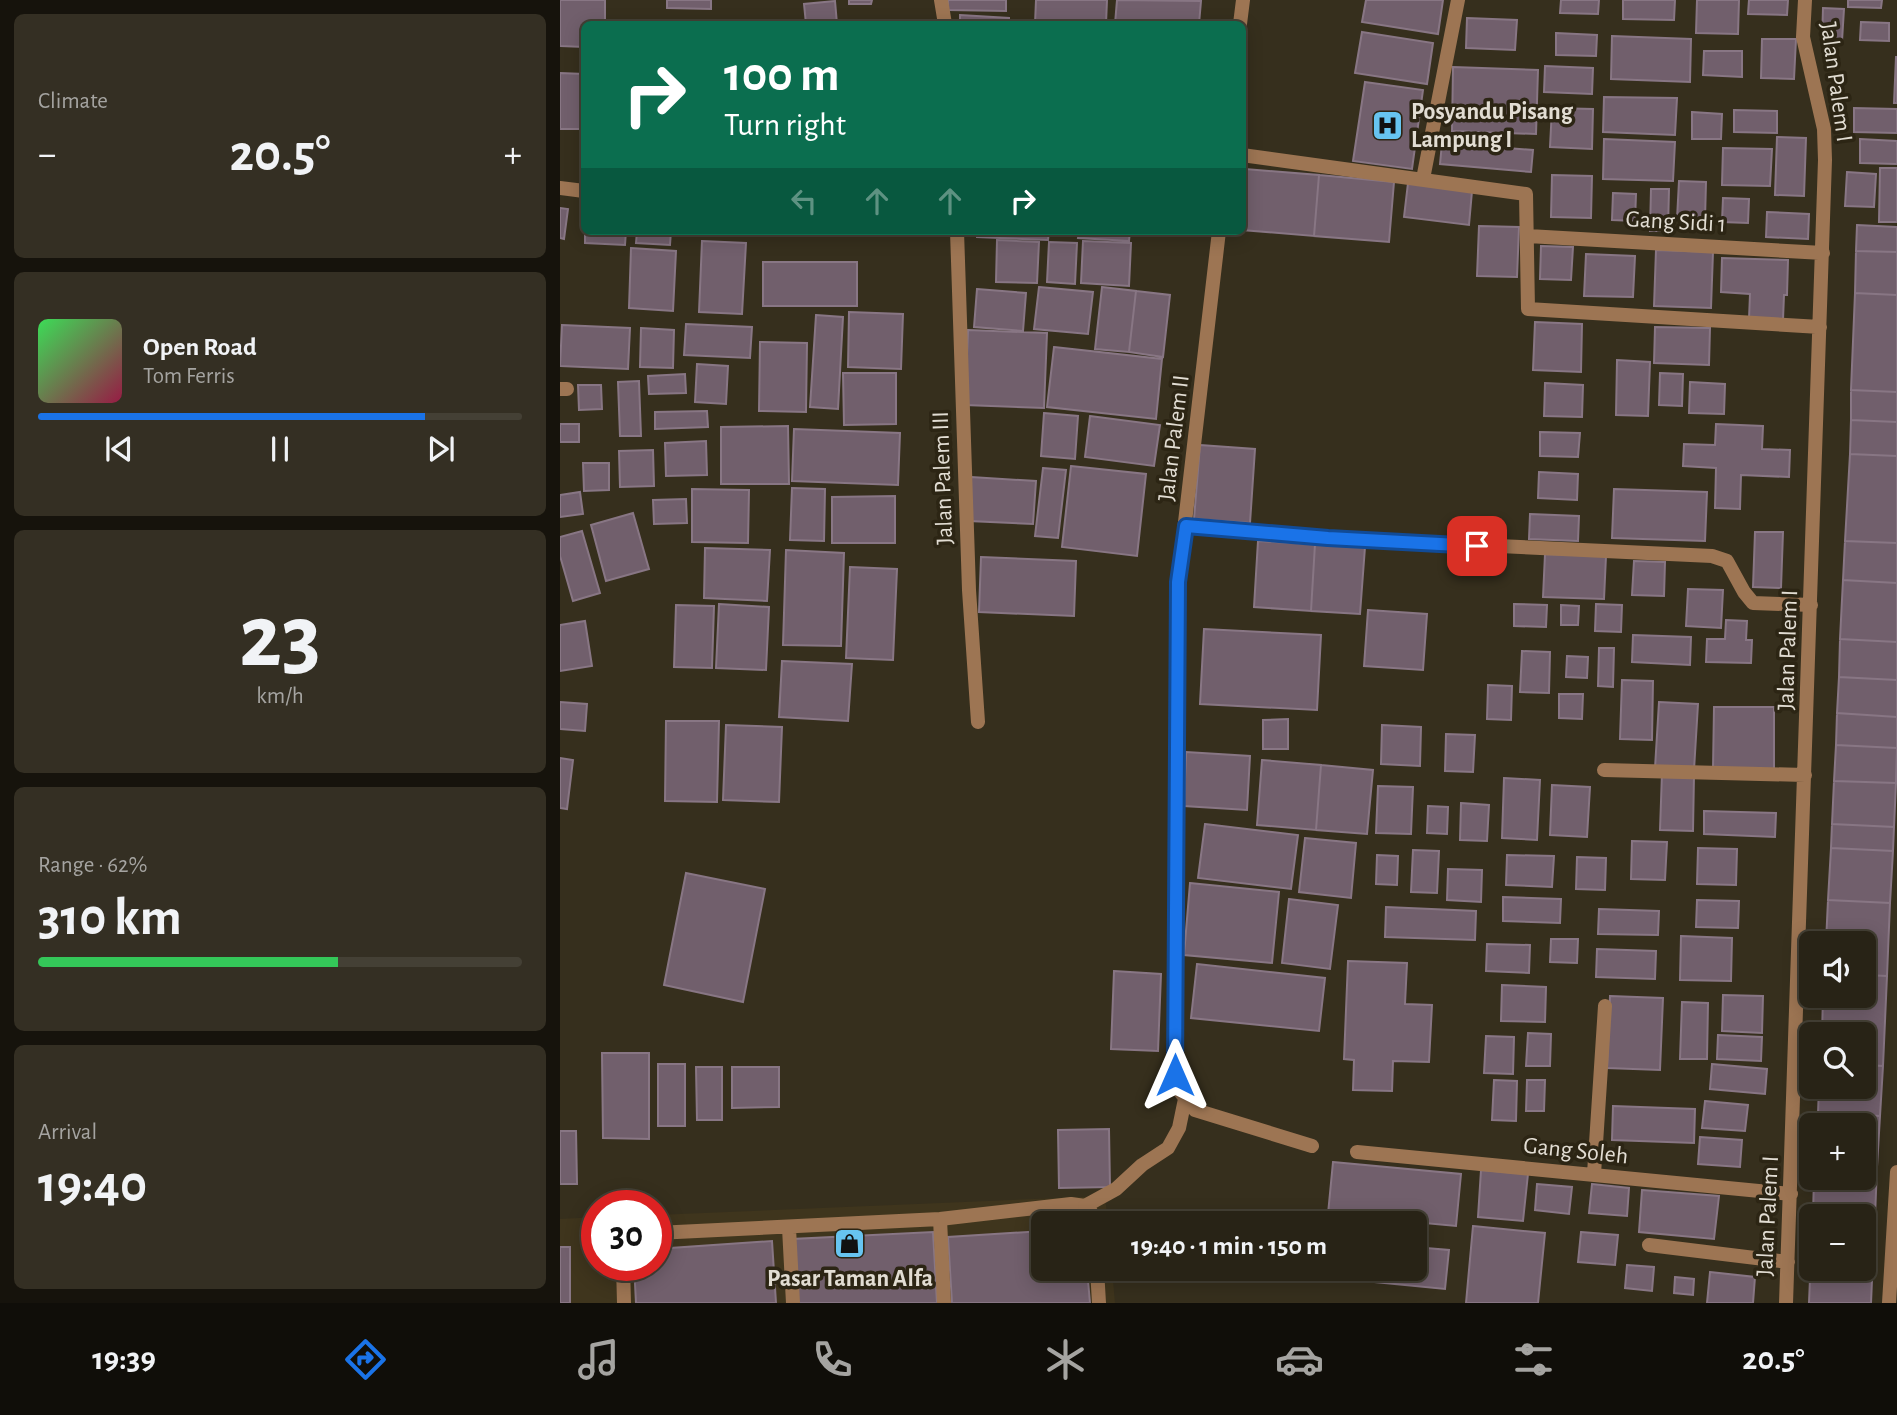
<!DOCTYPE html>
<html lang="en">
<head>
<meta charset="utf-8">
<style>
  :root { --surface:#282316; --page:#342f23; --text:#f1f3f6; --muted:#a5a4a1; --line:#444035; --accent:#1a73e8 }
  body { margin:0; font-family:"Alegreya Sans",sans-serif; background:var(--page); color:var(--text); height:100vh; display:flex; flex-direction:column; font-size:26px; white-space:nowrap }
  * { box-sizing:border-box; margin:0 }
  p { font-size:23px; color:var(--muted) }
  .icon { flex:none; width:38px; height:38px; fill:none; stroke:currentColor; stroke-width:2; stroke-linecap:round; stroke-linejoin:round }
  .map { position:relative; flex:1; overflow:hidden }
  .sheet { display:flex; flex-direction:column; gap:14px; padding:14px; background:#16130c; width:560px }
  .sheet>* { flex:none }
  .banner { position:absolute; left:21px; top:21px; width:665px; height:214px; border-radius:10px; box-shadow:0 4px 18px #0003,0 0 0 2px var(--line); background:#0b6e4f; color:#fff; overflow:hidden }
  .tools { position:absolute; left:1239px; top:931px; display:grid; gap:14px }
  .tools a { display:grid; place-items:center; width:77px; height:77px; border-radius:10px; background:var(--surface); box-shadow:0 4px 18px #0003,0 0 0 2px var(--line); font-size:35px }
  .speed { position:absolute; left:21px; top:1190px; display:flex; gap:14px; font-size:35px; font-weight:700; text-align:center }
  .speed>* { display:grid; place-content:center; width:91px; height:91px; border-radius:50%; background:var(--surface); box-shadow:0 4px 18px #0003,0 0 0 2px var(--line); line-height:1 }
  .speed .limit { border:10px solid #d22; background:#fff; color:#111 }
  .pin { position:absolute; display:grid; place-items:center; width:60px; height:60px; color:#fff; margin:-30px; border-radius:14px; box-shadow:0 4px 10px #0006 }
  .me { position:absolute; width:77px; margin:-38px; rotate:0deg; stroke-linejoin:round; filter:drop-shadow(0 0 5px #0008) }
  .turn { display:flex; align-items:center; gap:24px; height:147px; padding:0 28px; font-size:32px }
  .turn .icon { width:91px; height:91px; stroke-width:2.5 }
  .turn b { display:block; font-size:49px; line-height:60px }
  .lanes { display:flex; align-items:center; height:66px; padding:0 28px; background:#0003; justify-content:center; gap:35px; direction:ltr }
  .lanes .off { opacity:.35 }
  .big { font-size:52px; font-weight:600; line-height:1.1 }
  .sheet .tile { flex:1; display:flex; flex-direction:column; justify-content:center; gap:10px; min-width:0; padding:0 24px; border-radius:10px; background:var(--page) }
  .sheet .dial { align-items:center; gap:0 }
  .dial b { font-size:91px; line-height:1 }
  .song { display:flex; align-items:center; gap:21px }
  .cover { width:84px; height:84px; border-radius:10px; background:linear-gradient(135deg,hsl(130 70% 55%),hsl(340 70% 35%)) }
  .played { height:7px; border-radius:4px; background:linear-gradient(90deg,var(--accent) 80%,var(--line) 80%) }
  .keys { display:flex; justify-content:space-around; direction:ltr }
  .heat { display:flex; justify-content:space-between; align-items:center; font-size:38px; direction:ltr }
  .charge { height:10px; border-radius:5px; background:linear-gradient(90deg,#34c759 62%,var(--line) 0) }
  .trip { position:absolute; left:471px; top:1211px; width:396px; height:70px; border-radius:10px; background:var(--surface); box-shadow:0 4px 18px #0003,0 0 0 2px var(--line); font-weight:600; line-height:70px; text-align:center }
  .tab-bar { display:flex; height:112px; justify-content:space-around; align-items:center; background:#100e09; color:var(--muted) }
  .tab-bar .icon { width:49px; height:49px }
  .tab-bar .on { color:var(--accent) }
  .tab-bar b { font-size:32px; color:var(--text) }
  main { display:flex; flex:1; min-height:0 }
  .map>svg:first-child { display:block }
</style>
</head>
<body>
<main>
<section class="sheet">
<div class="tile"><p>Climate</p>
<div class="heat"><a>−</a><b class="big">20.5°</b><a>+</a></div>
</div>
<div class="tile">
<div class="song"><i class="cover"></i><div><b>Open Road</b><p>Tom Ferris</p></div></div>
<div class="played"></div>
<div class="keys"><svg class="icon" aria-label="previous" viewBox="0 0 24 24"><path d="M18 5L8 12l10 7zM5 5v14"/></svg><svg class="icon" aria-label="pause" viewBox="0 0 24 24"><path d="M8 5v14M16 5v14"/></svg><svg class="icon" aria-label="next" viewBox="0 0 24 24"><path d="M6 5l10 7-10 7zM19 5v14"/></svg></div>
</div>
<div class="tile dial"><b>23</b><p>km/h</p></div>
<div class="tile"><p>Range · 62%</p><b class="big">310 km</b><div class="charge"></div></div>
<div class="tile"><p>Arrival</p><b class="big">19:40</b></div>
</section>
<div class="map">
<svg width="1337" height="1303" viewBox="0 0 1337 1303">
  <rect width="100%" height="100%" fill="#362f1d"/>
  <path fill="#3f351d" d="M545 1196 548 1223H483V1269H552L555 1303H0V1219L37 1217V1265H96V1215Z"/>
  <path fill="#715f6c" stroke="#887684" stroke-width="2" d="M0 0H45V24H24V47L0 46Z
    M107 0H151V9L107 8Z
    M289 0H312L311 4H289Z
    M388 0H446V11L388 10Z
    M476 0H547L546 24H475Z
    M557 0 641 1 639 24H555Z
    M806 0H883L878 34 802 22Z
    M1001 0H1039L1038 14 1000 13Z
    M1063 0H1115L1114 20 1063 19Z
    M1137 0H1179L1178 34 1136 33Z
    M1189 0H1228L1227 15 1188 14Z
    M1288 0H1322L1321 8 1288 7Z
    M275 1 277 24H246L244 4Z
    M1263 8 1284 9 1282 41H1262Z
    M400 15 449 18V24H400Z
    M907 18 957 20 955 50 906 48Z
    M1301 22 1329 23V41L1300 40Z
    M802 32 873 43 867 84 795 73Z
    M996 33 1037 35 1036 56 996 55Z
    M1052 36 1131 39 1130 82 1051 79Z
    M1202 39H1236L1234 79 1201 78Z
    M1144 51H1182V77L1143 75Z
    M1336 57H1337V103H1334Z
    M985 66 1033 68 1032 94 984 92Z
    M893 67 978 70 976 134 892 131Z
    M0 73 24 74V129H0Z
    M805 82 863 90 852 169 793 161Z
    M1044 97 1117 98 1115 135 1043 132Z
    M992 108 1033 109 1032 149 990 147Z
    M1294 108 1337 109V133L1294 132Z
    M1174 110 1217 111V133L1174 132Z
    M1132 112 1162 114 1161 139H1132Z
    M1217 137 1246 138 1244 196 1215 195Z
    M1044 139 1115 142 1113 181 1043 179Z
    M1300 139 1337 141V164L1300 163Z
    M882 143 973 150 971 172 880 164Z
    M1163 148 1212 149 1210 186 1162 185Z
    M1320 168H1337V222H1319Z
    M685 169 759 175 754 236 682 230Z
    M1287 172 1316 174 1314 207 1285 206Z
    M759 175 834 182 829 242 754 236Z
    M992 175 1032 176 1031 218 991 217Z
    M1119 181 1146 182 1145 220 1117 219Z
    M848 183 912 191 909 225 844 217Z
    M1091 189H1109L1108 231H1090Z
    M1053 193 1076 194 1075 221 1052 220Z
    M1163 198 1189 199 1188 223 1162 222Z
    M0 208 8 209 4 239 0 238Z
    M1207 212 1249 214 1248 239 1206 237Z
    M1297 225 1337 227V252L1296 251Z
    M919 226 959 227 957 277 917 276Z
    M25 231H66L65 245 25 243Z
    M77 231H111L110 245 76 243Z
    M417 231H489L488 240 417 237Z
    M519 231H570L569 241 518 238Z
    M437 240 479 242 477 283 436 282Z
    M142 241 186 243 182 314 139 312Z
    M523 241 571 243 569 286 521 283Z
    M489 242 517 243 515 284 487 282Z
    M981 246 1013 247 1011 280 980 279Z
    M71 248 116 251 113 311 69 308Z
    M1096 250 1153 252 1151 308 1094 306Z
    M1296 251 1337 252V295L1295 293Z
    M1026 254 1075 256 1073 297 1024 296Z
    M1162 258 1228 260 1227 295H1224L1223 320 1189 319 1190 294 1161 292Z
    M203 262H297V306H203Z
    M479 287 533 292 528 334 474 329Z
    M542 287 576 291 569 352 535 349Z
    M417 289 466 293 463 331 414 327Z
    M576 291 610 295 603 357 569 352Z
    M1295 293 1337 295V392L1291 390Z
    M289 312 343 314 341 369 288 367Z
    M256 315 283 317 278 409 250 407Z
    M975 322 1022 324 1021 372 973 370Z
    M126 324 192 327 190 358 124 355Z
    M2 325 70 328 68 369 0 366Z
    M1095 327 1150 328 1149 365 1094 363Z
    M81 328 114 330 113 368 80 367Z
    M408 330 487 333 484 408 405 405Z
    M200 342 247 343 246 412 199 411Z
    M494 347 602 359 596 419 487 407Z
    M1057 360 1090 362 1088 416 1056 415Z
    M137 364 168 366 166 404 135 402Z
    M283 373H336V424L284 425Z
    M1100 373 1123 374 1122 406 1099 405Z
    M125 374 126 393 89 394 88 376Z
    M79 381 81 436H60L58 382Z
    M1130 382 1165 384 1164 414 1129 413Z
    M985 383 1023 385 1022 417 984 416Z
    M18 385H41L42 409 19 410Z
    M1291 390 1337 392V422L1291 420Z
    M147 411 148 427 95 429V412Z
    M484 413 518 416 515 459 481 456Z
    M530 416 600 425 594 466 525 457Z
    M1291 420 1337 422V456L1290 454Z
    M0 424H19V442H0Z
    M1156 424 1203 426 1202 449 1230 450 1229 477 1181 475 1180 509 1155 508 1156 468 1123 466 1124 444 1155 445Z
    M228 426 229 484H161V427Z
    M234 429 340 433 338 485 232 481Z
    M980 432 1020 433 1018 457 980 456Z
    M146 441 147 475 106 476 105 443Z
    M640 445 695 449 690 523 634 519Z
    M93 450 94 486 60 487 59 451Z
    M1290 454 1337 456V543L1285 541Z
    M23 463H49V490L24 491Z
    M511 466 586 474 577 556 502 547Z
    M483 468 506 470 498 538 475 536Z
    M979 472 1018 474 1017 500 978 498Z
    M411 477 476 481 473 524 409 521Z
    M232 488 265 489 264 541 230 540Z
    M132 489 189 490 188 543 132 542Z
    M1054 489 1147 492 1145 541 1052 538Z
    M20 492 23 514 0 517V495Z
    M335 496V543H272V497Z
    M126 499 127 523 94 524 93 500Z
    M73 513 89 569 46 581 31 525Z
    M970 514 1019 516 1018 541 969 539Z
    M22 531 40 593 13 601 0 556V537Z
    M1195 532H1223L1221 588 1193 587Z
    M698 541 755 544 751 611 694 607Z
    M1285 541 1337 543V583L1283 580Z
    M755 544 805 547 800 614 751 611Z
    M145 548 210 550 207 601 144 598Z
    M226 550 284 553 281 646 223 645Z
    M985 554 1046 556 1044 599 983 597Z
    M421 557 516 561 514 616 419 612Z
    M1074 561 1105 562 1104 596 1072 595Z
    M290 567 337 569 333 660 286 658Z
    M1283 580 1337 583V642L1280 639Z
    M1128 589 1163 590 1161 628 1126 626Z
    M159 604 209 607 206 670 156 668Z
    M954 604 987 605 986 627 954 626Z
    M1036 604 1062 605 1061 632 1035 631Z
    M116 605 154 606 152 668 114 667Z
    M1001 605 1019 606 1018 625H1001Z
    M808 610 867 614 863 670 804 666Z
    M1166 620 1187 621 1186 640H1192L1191 663 1146 662 1147 639H1165Z
    M25 621 32 666 0 671V625Z
    M644 629 761 635 757 710 640 704Z
    M1073 635 1131 637 1130 665 1072 662Z
    M1280 639 1337 642V680L1279 677Z
    M1039 648H1054L1053 687 1038 686Z
    M962 651 990 652 989 693 960 692Z
    M1007 656 1028 657 1027 678 1006 677Z
    M222 661 292 664 288 721 219 717Z
    M1279 677 1337 680V717L1277 713Z
    M1062 680 1093 681 1092 740 1060 739Z
    M928 685 952 686 951 720 927 719Z
    M999 694H1023L1022 719 999 718Z
    M0 702 27 704 25 731 0 729Z
    M1099 702 1138 704 1134 770 1095 768Z
    M1154 707H1214V769H1153Z
    M1277 713 1337 717V748L1276 745Z
    M728 719V749H703V720Z
    M106 721H159L157 802 105 801Z
    M166 725 222 727 219 802 163 800Z
    M822 725 861 727 860 766 821 764Z
    M886 734 915 735 913 772 885 771Z
    M1276 745 1337 748 1336 783 1274 781Z
    M626 752 690 756 687 810 624 806Z
    M0 758 13 760 7 809 0 808Z
    M702 760 761 765 756 830 697 825Z
    M761 765 813 770 807 834 756 830Z
    M1102 773 1134 775 1133 831 1100 830Z
    M944 778 980 780 977 840 942 838Z
    M1274 781 1336 783 1334 827 1272 824Z
    M992 785 1030 787 1027 837 990 835Z
    M818 786 853 787 851 834 816 833Z
    M901 803 929 805 927 841 900 840Z
    M868 806 888 807 887 834 867 833Z
    M1144 811 1216 813 1215 837 1144 834Z
    M645 824 738 835 731 889 638 878Z
    M1272 824 1334 827 1333 851 1271 848Z
    M745 838 796 843 791 898 739 892Z
    M1072 841 1107 842 1105 880 1071 879Z
    M1138 848 1177 849 1176 885 1137 884Z
    M1271 848 1333 851 1330 903 1268 900Z
    M853 850 879 851 877 893 851 892Z
    M817 855 838 856 837 885 816 884Z
    M947 855 994 856 992 887 946 885Z
    M1017 857 1046 858 1045 890 1016 889Z
    M888 869 922 870 921 902 887 900Z
    M126 873 205 889 183 1002 104 985Z
    M630 883 719 892 712 963 624 955Z
    M943 897 1001 899 1000 923 943 921Z
    M729 899 778 905 770 969 722 963Z
    M1137 900 1179 901 1178 928 1136 927Z
    M1268 900 1330 903 1327 976 1304 975V943H1266Z
    M826 907 916 911 915 940 825 937Z
    M1039 909 1099 911 1098 935 1038 934Z
    M1121 936 1172 938 1171 981 1120 980Z
    M991 939H1018L1017 963 990 962Z
    M927 944 970 945 969 973 926 971Z
    M1037 949 1096 951 1095 979 1036 977Z
    M788 961 847 963 845 1004 872 1005 869 1062 833 1061 832 1091 793 1090 794 1060 784 1059Z
    M637 964 765 978 759 1031 631 1018Z
    M554 971 601 974 598 1051 551 1049Z
    M1304 975 1327 976 1323 1066 1304 1065V1034H1262L1263 996H1304Z
    M942 985 986 987 985 1022 941 1021Z
    M1163 995 1203 996 1202 1033 1162 1031Z
    M1050 996 1103 998 1100 1070 1047 1068Z
    M1122 1002 1148 1003 1147 1059H1120Z
    M968 1033 991 1034 990 1066H966Z
    M1158 1035 1202 1037 1201 1061 1157 1059Z
    M926 1036 954 1037 953 1074 924 1073Z
    M42 1053H89V1139L43 1138Z
    M98 1064H125V1126H98Z
    M1152 1064 1207 1069 1205 1094 1150 1089Z
    M1304 1065 1323 1066 1320 1116 1258 1113 1259 1087H1304Z
    M136 1067H162V1120H137Z
    M172 1067H219V1107L172 1108Z
    M934 1080 957 1081 956 1121 932 1120Z
    M967 1080H985L984 1111H966Z
    M1145 1101 1188 1105 1185 1131 1142 1128Z
    M1053 1106 1135 1109 1134 1143 1052 1140Z
    M1258 1113 1320 1116 1317 1167 1304 1166V1125H1257Z
    M549 1129 550 1187 499 1188 498 1130Z
    M0 1131H16L17 1184H0Z
    M1140 1137 1182 1140 1180 1167 1138 1164Z
    M773 1162 901 1174 896 1226 768 1214Z
    M1304 1166 1317 1167 1315 1217 1253 1214 1254 1178H1304Z
    M921 1170 968 1174 963 1221 918 1217Z
    M977 1184 1012 1187 1009 1214 975 1210Z
    M1032 1184 1069 1188 1067 1216 1029 1213Z
    M1082 1190 1159 1196 1154 1239 1079 1232Z
    M1253 1214 1298 1216H1253Z
    M1304 1217H1315L1313 1257H1304Z
    M913 1226 985 1233 978 1303H906Z
    M483 1231V1269H527L530 1303H392L388 1237Z
    M373 1232 377 1303H235L232 1239Z
    M1021 1232 1058 1235 1055 1265 1018 1262Z
    M212 1241 216 1303H76L74 1265H96V1249Z
    M0 1247H10V1303H0Z
    M854 1247 889 1250 885 1289 774 1278 775 1269H854Z
    M1251 1254V1269H1304V1257H1313L1311 1303H1249Z
    M1067 1265 1094 1267 1092 1291 1065 1288Z
    M1150 1272 1195 1277 1193 1303H1147Z
    M1115 1277 1134 1279 1133 1295 1114 1293Z"/>
  <g fill="none" stroke-linecap="round" stroke-linejoin="round">
    <path stroke="#9d7553" stroke-width="14" d="M380 1219 384 1303
      M229 1228 233 1303
      M96 1233 380 1219 511 1204 525 1206 531 1212 533 1223
      M63 1265 64 1303
      M537 1269 539 1303"/>
    <path stroke="#9d7553" stroke-width="14" d="M381 0 385 24
      M680 24 683 0
      M682 155 966 194 968 309 1260 327
      M863 179 898 0
      M0 188 24 191
      M397 231 409 590 418 722
      M659 231 618 582 615 1075 618 1089 635 1110 752 1146
      M968 236 1263 253
      M0 389H7
      M626 526 768 538 1152 556 1167 561 1184 592 1193 603 1251 605
      M1044 770 1245 775
      M797 1152 1231 1194
      M1034 1174 1045 1006
      M525 1206 556 1189 582 1165 608 1148 619 1128 625 1099
      M1089 1245 1228 1262
      M1226 1303 1265 160 1264 129 1243 37 1245 0
      M1329 1303 1337 1172"/>
  </g>
  <g fill="none" stroke-linecap="round" stroke-linejoin="round">
    <defs>
      <path id="route" d="M615 1075 618 582 626 526 768 538 917 546"/>
    </defs>
    <use href="#route" stroke="#114b97" stroke-width="18"/>
    <use href="#route" stroke="#1a73e8" stroke-width="12"/>
  </g>
  <defs>
    <symbol id="hospital-square" viewBox="-11 -11 22 22"><rect x="-9" y="-9" width="18" height="18" rx="4" fill="#67c4f0" stroke="#2c2514"/><path d="M-5-5h3v3.5h4V-5h3V5h-3V1.5h-4V5h-3Z" fill="#111"/></symbol>
    <symbol id="shop-square" viewBox="-11 -11 22 22"><rect x="-9" y="-9" width="18" height="18" rx="4" fill="#67c4f0" stroke="#2c2514"/><path d="M-5-2.5h2.3a2.7 3.5 0 0 1 5.4 0H5L5.5 6h-11ZM-1.5-2.5h3a1.5 2.3 0 0 0-3 0Z" fill="#111"/></symbol>
  </defs>
  <g fill-rule="evenodd">
    <use href="#hospital-square" x="810" y="108" width="35" height="35"/>
    <use href="#shop-square" x="272" y="1226" width="35" height="35"/>
  </g>
  <g text-anchor="middle" stroke-width="7" stroke-linejoin="round" paint-order="stroke">
    <g font-size="24" fill="#e2ddd3" stroke="#2c2514">
      <text transform="translate(1277 82) rotate(82)" y="8">Jalan Palem I</text>
      <text transform="translate(1116 221) rotate(3)" y="8">Gang Sidi 1</text>
      <text transform="translate(613 438) rotate(-83)" y="8">Jalan Palem II</text>
      <text transform="translate(382 478) rotate(-92)" y="8">Jalan Palem III</text>
      <text transform="translate(1227 650) rotate(-88)" y="8">Jalan Palem I</text>
      <text transform="translate(1016 1150) rotate(6)" y="8">Gang Soleh</text>
      <text transform="translate(1207 1216) rotate(-87)" y="8">Jalan Palem I</text>
    </g>
    <g font-size="24" font-weight="bold" fill="#e2ddd3" stroke="#2c2514" text-anchor="start">
      <text x="851" y="119">Posyandu Pisang<tspan x="851" dy="28">Lampung I</tspan></text>
      <text x="290" y="1286" text-anchor="middle">Pasar Taman Alfa</text>
    </g>
  </g>
</svg>
<div class="tools">
<a><svg class="icon" aria-label="sound" viewBox="0 0 24 24"><path d="M4 9h4l5-4v14l-5-4H4zM17 9q2 3 0 6"/></svg></a>
<a><svg class="icon" aria-label="search" viewBox="0 0 24 24"><circle cx="10" cy="10" r="6"/><path d="M15 15l6 6"/></svg></a>
<a>+</a>
<a>−</a>
</div>
<div class="speed"><div class="limit">30</div></div>
<div class="pin" style="left:917px;top:546px;background:#d93025"><svg class="icon" aria-label="arrive" viewBox="0 0 24 24"><path d="M6 21V4h12l-3 4 3 4H6"/></svg></div>
<svg class="me" style="left:615px;top:1075px" viewBox="-20 -20 40 40"><path d="M0-17L14 15 0 8-14 15z" fill="#1a73e8" stroke="#fff" stroke-width="4"/></svg>
<div class="trip">19:40 · 1 min · 150 m</div>
<div class="banner">
<div class="turn"><svg class="icon" aria-label="right" viewBox="0 0 24 24"><path d="M7 20v-9h11M14 6l5 5-5 5"/></svg><div><b>100 m</b>Turn right</div></div>
<div class="lanes"><svg class="icon off" aria-label="left" viewBox="0 0 24 24"><path d="M17 20v-9H6M10 6l-5 5 5 5"/></svg><svg class="icon off" aria-label="ahead" viewBox="0 0 24 24"><path d="M12 20V5M6 11l6-6 6 6"/></svg><svg class="icon off" aria-label="ahead" viewBox="0 0 24 24"><path d="M12 20V5M6 11l6-6 6 6"/></svg><svg class="icon" aria-label="right" viewBox="0 0 24 24"><path d="M7 20v-9h11M14 6l5 5-5 5"/></svg></div>
</div>
</div>
</main>
<nav class="tab-bar">
<b>19:39</b>
<svg class="icon on" aria-label="directions" viewBox="0 0 24 24"><path d="M12 3l9 9-9 9-9-9zM9 14v-3h6M13 9l2 2-2 2"/></svg>
<svg class="icon" aria-label="music" viewBox="0 0 24 24"><path d="M9 18V5l10-2v13"/><circle cx="6" cy="18" r="3"/><circle cx="16" cy="16" r="3"/></svg>
<svg class="icon" aria-label="phone" viewBox="0 0 24 24"><path d="M5 4h4l2 5-3 2q2 4 5 5l2-3 5 2v4C11 20 4 13 5 4z"/></svg>
<svg class="icon" aria-label="climate" viewBox="0 0 24 24"><path d="M12 3v18M4 7l16 10M4 17L20 7"/></svg>
<svg class="icon" aria-label="car" viewBox="0 0 24 24"><path d="M5 17H2v-5l4-1 3-4h7l3 4 3 1v5h-3M9 17h6M6 11h13"/><circle cx="7" cy="17" r="2"/><circle cx="17" cy="17" r="2"/></svg>
<svg class="icon" aria-label="filters" viewBox="0 0 24 24"><path d="M4 7h16M4 17h16"/><circle cx="9" cy="7" r="2"/><circle cx="15" cy="17" r="2"/></svg>
<b>20.5°</b>
</nav>
</body>
</html>
